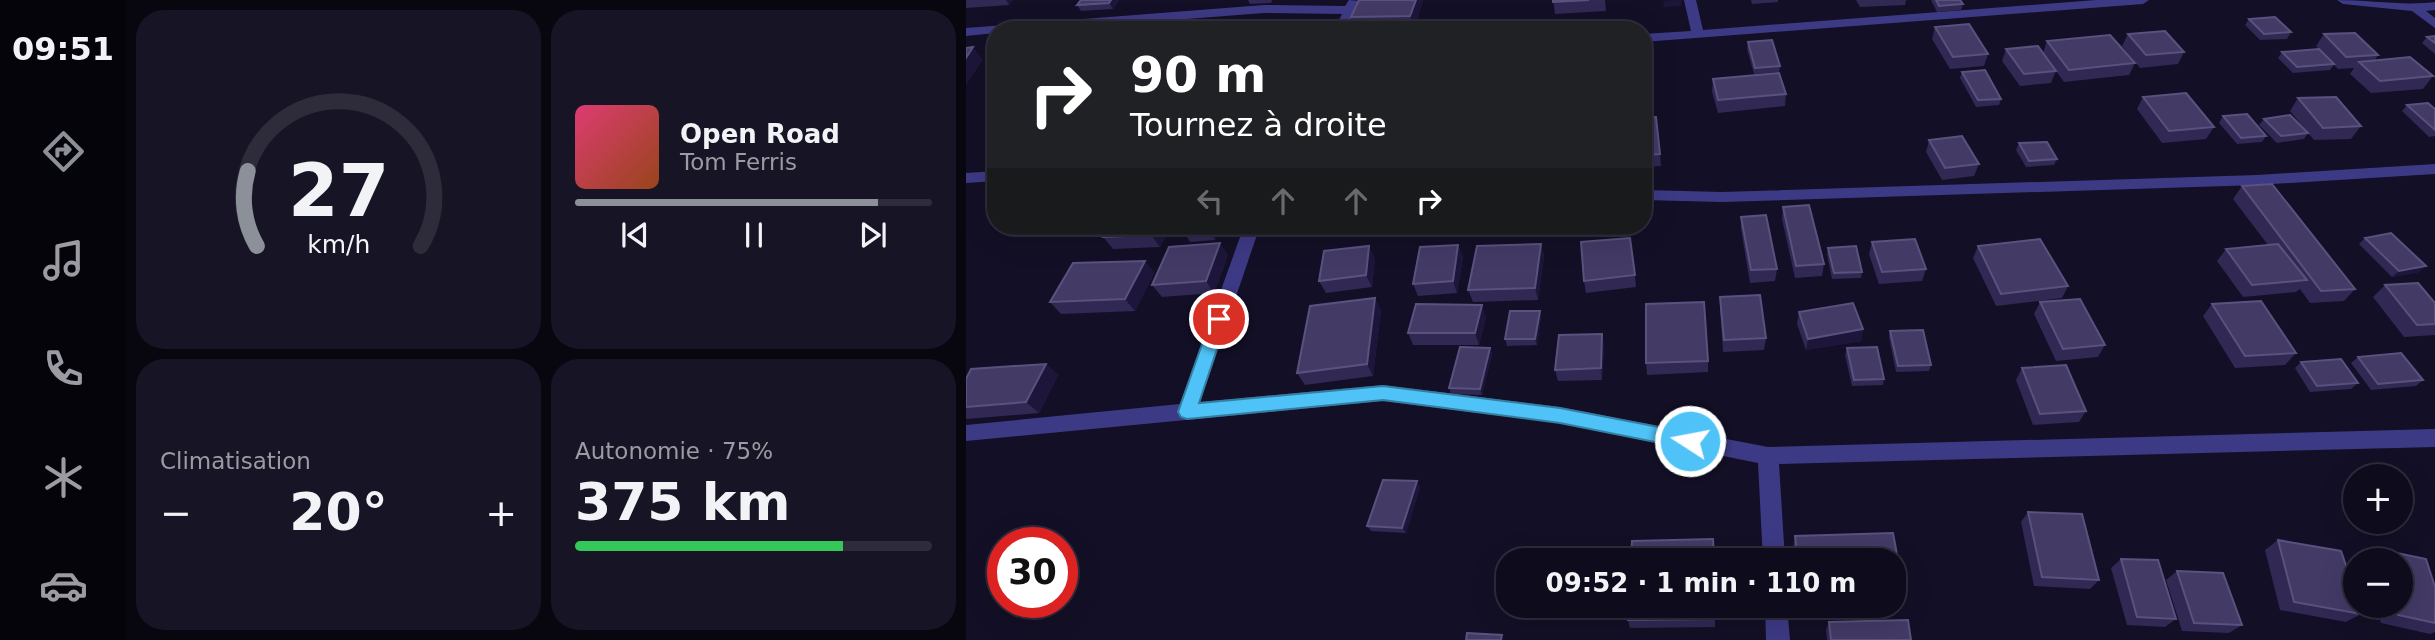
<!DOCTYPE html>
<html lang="fr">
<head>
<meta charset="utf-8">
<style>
  :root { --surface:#0e0b1c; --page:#171425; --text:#f1f3f6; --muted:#9b9ba3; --line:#2e2b3b; --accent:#8c9099 }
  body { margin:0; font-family:"DejaVu Sans",sans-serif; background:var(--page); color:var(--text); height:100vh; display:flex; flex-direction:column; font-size:26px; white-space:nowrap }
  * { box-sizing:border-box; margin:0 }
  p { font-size:23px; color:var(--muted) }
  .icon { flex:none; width:38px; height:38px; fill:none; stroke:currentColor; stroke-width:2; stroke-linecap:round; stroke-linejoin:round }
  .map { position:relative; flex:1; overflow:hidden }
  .panel { display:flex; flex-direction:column; gap:10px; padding:10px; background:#08060f; width:840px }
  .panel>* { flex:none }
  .top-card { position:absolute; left:21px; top:21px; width:665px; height:214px; border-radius:28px; box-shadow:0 7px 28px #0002,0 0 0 2px var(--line); background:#202124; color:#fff; overflow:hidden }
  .tools { position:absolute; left:1377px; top:464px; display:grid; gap:14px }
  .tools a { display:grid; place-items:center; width:70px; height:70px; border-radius:50%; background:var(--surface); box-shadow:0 7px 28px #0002,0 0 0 2px var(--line); font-size:35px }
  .speed { position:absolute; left:21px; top:527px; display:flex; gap:14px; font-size:35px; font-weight:700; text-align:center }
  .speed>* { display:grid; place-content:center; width:91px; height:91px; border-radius:50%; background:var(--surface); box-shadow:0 7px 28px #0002,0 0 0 2px var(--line); line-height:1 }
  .speed .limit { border:10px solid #d22; background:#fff; color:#111 }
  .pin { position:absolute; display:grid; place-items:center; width:60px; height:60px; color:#fff; margin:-30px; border:4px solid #fff; border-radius:50%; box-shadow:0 2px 7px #0007 }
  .me { position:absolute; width:77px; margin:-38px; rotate:281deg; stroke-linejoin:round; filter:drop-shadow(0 0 5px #0008) }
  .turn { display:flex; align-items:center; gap:24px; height:147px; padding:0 28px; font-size:32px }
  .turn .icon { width:91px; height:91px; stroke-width:2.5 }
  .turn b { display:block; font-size:49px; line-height:60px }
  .lanes { display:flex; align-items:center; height:66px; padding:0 28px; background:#0003; justify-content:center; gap:35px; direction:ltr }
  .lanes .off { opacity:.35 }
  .big { font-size:52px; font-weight:700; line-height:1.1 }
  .panel .tile { flex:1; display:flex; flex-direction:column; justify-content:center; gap:10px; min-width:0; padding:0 24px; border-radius:28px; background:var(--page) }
  .panel .dial { align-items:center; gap:0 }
  .dial svg { height:182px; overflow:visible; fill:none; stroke:var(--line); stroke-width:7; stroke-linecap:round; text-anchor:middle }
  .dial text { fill:var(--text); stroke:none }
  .song { display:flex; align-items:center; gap:21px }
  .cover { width:84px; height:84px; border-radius:10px; background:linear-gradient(135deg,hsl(340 70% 55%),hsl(20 70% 35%)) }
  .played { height:7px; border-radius:4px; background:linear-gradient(90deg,var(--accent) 85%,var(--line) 85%) }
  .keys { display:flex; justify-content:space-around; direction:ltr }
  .heat { display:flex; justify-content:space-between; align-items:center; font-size:38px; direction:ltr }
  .charge { height:10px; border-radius:5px; background:linear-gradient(90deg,#34c759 75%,var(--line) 0) }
  .panel .tiles { flex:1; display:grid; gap:10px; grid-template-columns:repeat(2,1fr) }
  .trip { position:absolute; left:530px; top:548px; width:410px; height:70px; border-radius:28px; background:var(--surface); box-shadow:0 7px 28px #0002,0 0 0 2px var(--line); font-weight:700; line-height:70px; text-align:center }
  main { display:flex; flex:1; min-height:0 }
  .tabs { display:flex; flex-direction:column; width:126px; justify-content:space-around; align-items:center; background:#06040b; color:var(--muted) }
  .tabs .icon { width:49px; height:49px }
  .tabs .current { color:var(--accent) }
  .tabs b { font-size:32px; color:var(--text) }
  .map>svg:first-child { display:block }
</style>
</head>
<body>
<main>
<nav class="tabs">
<b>09:51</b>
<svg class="icon current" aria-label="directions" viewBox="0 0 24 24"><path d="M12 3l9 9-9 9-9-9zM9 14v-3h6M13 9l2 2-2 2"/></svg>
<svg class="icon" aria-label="music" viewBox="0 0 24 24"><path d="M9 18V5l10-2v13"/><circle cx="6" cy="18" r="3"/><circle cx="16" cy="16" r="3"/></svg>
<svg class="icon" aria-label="phone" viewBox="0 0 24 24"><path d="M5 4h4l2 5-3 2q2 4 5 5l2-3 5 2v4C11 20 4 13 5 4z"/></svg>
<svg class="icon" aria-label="climate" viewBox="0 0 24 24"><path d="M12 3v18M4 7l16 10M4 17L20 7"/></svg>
<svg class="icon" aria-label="car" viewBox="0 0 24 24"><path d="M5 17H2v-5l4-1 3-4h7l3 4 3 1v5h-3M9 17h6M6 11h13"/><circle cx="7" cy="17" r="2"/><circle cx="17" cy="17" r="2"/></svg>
</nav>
<section class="panel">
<div class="tiles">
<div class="tile dial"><svg viewBox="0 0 100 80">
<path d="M14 69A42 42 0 1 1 86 69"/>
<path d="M14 69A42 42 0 0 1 10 36" stroke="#8c9099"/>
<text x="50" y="56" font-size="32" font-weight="700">27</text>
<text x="50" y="72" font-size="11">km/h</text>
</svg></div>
<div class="tile">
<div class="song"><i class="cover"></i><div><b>Open Road</b><p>Tom Ferris</p></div></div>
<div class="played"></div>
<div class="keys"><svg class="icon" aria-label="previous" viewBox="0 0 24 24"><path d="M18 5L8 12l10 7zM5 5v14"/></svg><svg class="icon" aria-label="pause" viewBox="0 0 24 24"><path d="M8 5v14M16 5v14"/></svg><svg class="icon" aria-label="next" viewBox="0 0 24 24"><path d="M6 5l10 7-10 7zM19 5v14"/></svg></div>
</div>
<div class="tile"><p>Climatisation</p>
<div class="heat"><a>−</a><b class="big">20°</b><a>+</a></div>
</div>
<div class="tile"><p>Autonomie · 75%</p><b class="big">375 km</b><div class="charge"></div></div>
</div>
</section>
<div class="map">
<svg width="1469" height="640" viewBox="0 0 1469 640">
  <rect width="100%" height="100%" fill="#130f26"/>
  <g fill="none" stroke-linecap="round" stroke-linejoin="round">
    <path fill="#3d3a85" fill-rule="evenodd" d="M383 0 394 1 380 30H368L376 14 298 13 77 30H30V33L0 36V28L298 5 379 6Z
      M718 0H730L737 30 1130 0H1183L1177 4 677 42V34L725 31Z
      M1371 0C1404 0 1437 6 1469 2V10L1460 11 1469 18V28L1446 11 1377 4Z
      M1469 164V174L1291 185 756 202 677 200V190L756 192 1291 175Z
      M30 171V181L0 183V173Z
      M278 226H294L234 402 417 385 594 407 802 447 1469 429V447L813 464 819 560H797L792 463 594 423 417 401 0 441V425L214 404Z
      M799 606H821L824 640H800Z"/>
  </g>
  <path fill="#312854" d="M0 0H47L43 5 0 8Z
    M115 0H153L147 9 115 11 111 5Z
    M282 0H306L305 3 284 4Z
    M393 0H457V1L448 28 389 29 385 17Z
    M587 0H639L640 11 589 14Z
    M785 0H812V2L786 4Z
    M890 0H940L939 5 894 7Z
    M965 0H994L997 4 995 10 971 12Z
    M1283 19 1325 32 1321 39 1294 40 1279 25Z
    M969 27 1022 54 1018 66 984 69 966 39Z
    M1162 34 1218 52 1212 64 1174 68 1156 46Z
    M1358 34 1412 55 1409 60 1467 76 1457 89 1405 93 1384 74 1388 68 1372 69 1368 65 1364 70 1327 73 1312 58 1316 52 1353 49 1350 46Z
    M1469 36V54L1456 43 1461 37Z
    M1081 41 1169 63 1163 75 1098 82 1087 67 1090 71 1085 83 1054 86 1036 61 1040 49 1077 53Z
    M782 42 814 66 813 72 788 74 781 49Z
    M996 72 1035 99 1033 105 1010 107 994 78Z
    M747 79 820 94 819 106 752 113 746 92Z
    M1177 97 1248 127 1240 139 1196 143 1171 109Z
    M1332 98 1395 126 1385 139 1348 140 1342 133 1338 139 1311 143 1293 125 1298 119 1339 129 1324 111Z
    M1441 105 1469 109V136L1463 137 1436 111Z
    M1257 116 1300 136 1296 142 1271 144 1253 123Z
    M677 118 694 154 695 166 677 167Z
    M963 140 1013 164 1008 176 976 180 960 152Z
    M1053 143 1091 159 1088 165 1060 167 1050 150Z
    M1276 186 1389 289 1378 301 1344 303 1334 289 1330 292 1277 297 1251 261 1260 249 1302 245 1267 199Z
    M817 207 858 264 856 276 829 278 816 219Z
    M775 217 811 269 809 281 784 283 775 229Z
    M205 226 194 247 147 249 137 237Z
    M224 226H255L249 240 224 242 220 235Z
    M1399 238 1460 266 1453 272 1426 277 1393 244Z
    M906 242 960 269 956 281 913 284 903 254Z
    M575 244 578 256 572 300 507 302 502 290Z
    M492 245 497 257 491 293 452 296 447 284Z
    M1012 246 1102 286 1096 298 1030 306 1007 258Z
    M862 248 896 272 895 278 866 279 861 254Z
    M262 255 248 293 196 297 186 285Z
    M409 258 406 287 360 293 353 281Z
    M179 261 188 273 169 311 95 314 84 302Z
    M669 275 670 287 620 293 618 281Z
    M1419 285 1469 303V335L1438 337 1407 297Z
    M754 297 800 338 798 350 757 352 754 309Z
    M1074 302 1139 345 1132 357 1090 361 1068 314Z
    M1246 304 1330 353 1319 365 1269 368 1237 316Z
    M415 310 407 376 339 385 331 373Z
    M833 312 897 329 895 341 840 350 831 324Z
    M520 317 513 345H447L442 333Z
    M575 317 571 345 541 346 539 339Z
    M924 331 965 365 963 371 930 372 923 337Z
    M636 334 638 346 636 380 592 381 589 370Z
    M524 348 526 354 516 395 485 394 483 388Z
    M881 348 918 379 917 385 886 386 879 355Z
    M1392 357 1457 380 1450 386 1405 390 1385 363Z
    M742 361V372L681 375 680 363Z
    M1335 362 1392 383 1385 389 1344 392 1329 368Z
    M80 364 92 375 73 413 0 419V379Z
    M1056 368 1120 411 1113 422 1067 425 1050 380Z
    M454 487 440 533 405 531 401 526Z
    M1062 512 1133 580 1124 589 1068 586 1055 522Z
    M927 533 939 598 934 607 834 610 833 606H928V560H829L827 546 829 536Z
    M1312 540 1395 614 1380 622 1314 610 1299 550Z
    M1412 549 1460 559 1469 587V632L1464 634 1415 623 1410 606H1435V560H1398L1397 559Z
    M1155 559 1210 619 1199 627 1161 625 1145 568Z
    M1211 571 1276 625 1263 633 1216 631 1200 580Z
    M749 606V627L664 628 662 620Z
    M863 622 945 640H861L860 630Z"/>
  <path fill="#1d163a" d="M40 0H47L43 5Z
    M145 0H153L147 9 143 3Z
    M450 0H457V1L448 28 444 16Z
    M707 0H715V6L698 7 697 1Z
    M7 47 17 60 0 85V58Z
    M190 226H205L194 247 185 235Z
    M248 226H255L249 240 245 234Z
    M254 243 262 255 248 293 240 281Z
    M575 244 578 256 572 300 569 288Z
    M492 245 497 257 491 293 487 281Z
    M403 246 409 258 406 287 400 275Z
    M179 261 188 273 169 311 159 299Z
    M1460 266 1453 272 1426 277 1433 271Z
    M409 298 415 310 407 376 401 364Z
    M516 305 520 317 513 345 509 333Z
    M574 311 575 317 571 345 569 339Z
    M897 329 895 341 840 350 842 339Z
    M636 334 638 346 636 380 635 368Z
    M524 348 526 354 516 395 514 389Z
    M80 364 92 375 73 413 60 402Z
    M451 481 454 487 440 533 436 528Z"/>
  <path fill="#433a66" stroke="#5a527e" stroke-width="2" d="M115 0H145L143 3 111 5Z
    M393 0H450L444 16 385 17Z
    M587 0H623L587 2Z
    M970 0H994L997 4 973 6Z
    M1309 17 1325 32 1298 34 1283 19Z
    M1003 24 1022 54 987 57 969 27Z
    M260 26 258 30H238L239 28Z
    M1199 31 1218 52 1180 55 1162 34Z
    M1389 33 1412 55 1380 57 1358 34Z
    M1144 35 1169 63 1103 70 1081 41Z
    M1469 36V43L1461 37Z
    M806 40 814 66 789 68 782 42Z
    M1072 46 1090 71 1058 74 1040 49Z
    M7 47 0 58V48Z
    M1353 49 1368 64 1331 67 1316 52Z
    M1444 57 1467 76 1414 81 1393 62Z
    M1019 70 1035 99 1012 100 996 72Z
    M813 73 820 94 752 100 747 79Z
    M1220 93 1248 127 1203 131 1177 97Z
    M1370 97 1395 126 1357 128 1332 98Z
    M1462 103 1469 109V130L1441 105Z
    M1281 114 1300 136 1275 138 1257 116Z
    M1324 115 1342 133 1315 136 1298 119Z
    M690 117 694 154 677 155V118Z
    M996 136 1013 164 979 168 963 140Z
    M1081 142 1091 159 1063 161 1053 143Z
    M1306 184 1389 289 1355 291 1276 186Z
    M843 205 858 264 830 266 817 207Z
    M800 215 811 269 785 270 775 217Z
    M143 226H190L185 235 137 237Z
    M224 226H248L245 234 220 235Z
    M1425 233 1460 266 1433 271 1399 238Z
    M664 238 669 275 618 281 615 242Z
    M949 239 960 269 916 272 906 242Z
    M1074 239 1102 286 1035 294 1012 246Z
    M254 243 240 281 186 285 203 247Z
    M575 244 569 288 502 290 511 246Z
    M1312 244 1341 280 1286 285 1260 249Z
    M492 245 487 281 447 284 454 247Z
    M403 246 400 275 353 281 358 251Z
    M890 246 896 272 868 273 862 248Z
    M179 261 159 299 84 302 107 263Z
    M1452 283 1469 303V324L1451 325 1419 285Z
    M794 295 800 338 758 340 754 297Z
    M409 298 401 364 331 373 344 306Z
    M1114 299 1139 345 1097 349 1074 302Z
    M1295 301 1330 353 1279 356 1246 304Z
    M738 302 742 361 680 363V304Z
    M887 303 897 329 842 339 833 312Z
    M450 304 516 305 509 333H442Z
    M544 311H574L569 339H539Z
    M957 330 965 365 932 366 924 331Z
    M636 334 635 368 589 370 593 335Z
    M494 347 524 348 514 389 483 388Z
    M911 347 918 379 888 380 881 348Z
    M1435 353 1457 380 1412 384 1392 357Z
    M1375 359 1392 383 1351 386 1335 362Z
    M80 364 60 402 0 407V379L5 369Z
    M1100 365 1120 411 1074 414 1056 368Z
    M417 480 451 481 436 528 401 526Z
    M1062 512 1116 514 1133 580 1076 577Z
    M927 533 939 598 928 599V560H832L829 536Z
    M747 539 748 560H665L666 541Z
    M1312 540 1375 551 1390 595V606H1393L1395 614 1328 602Z
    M1412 549 1460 559 1469 587V623L1432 615 1429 606H1435V560H1416Z
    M1155 559 1192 560 1210 619 1171 617Z
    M1211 571 1257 573 1276 625 1228 623Z
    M663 606H749V619L662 620Z
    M942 620 945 640H865L863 622Z
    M501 633 536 635 535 640H500Z"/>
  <path fill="#4fc3f7" stroke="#337fa1" stroke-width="2" d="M253 313 261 319 233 403 417 386 594 408 724 433 730 435 733 441 730 446 724 449 594 423 417 400 221 419 215 417 212 412 245 319Z"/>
</svg>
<div class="tools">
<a>+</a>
<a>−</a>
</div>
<div class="speed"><div class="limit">30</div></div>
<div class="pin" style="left:253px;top:319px;background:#d93025"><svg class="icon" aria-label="arrive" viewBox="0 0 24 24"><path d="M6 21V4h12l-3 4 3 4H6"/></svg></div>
<svg class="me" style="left:724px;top:441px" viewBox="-20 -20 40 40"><circle r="17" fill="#4fc3f7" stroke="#fff" stroke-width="3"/><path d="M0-11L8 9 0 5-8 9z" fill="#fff"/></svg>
<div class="trip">09:52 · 1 min · 110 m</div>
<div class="top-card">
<div class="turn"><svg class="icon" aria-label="right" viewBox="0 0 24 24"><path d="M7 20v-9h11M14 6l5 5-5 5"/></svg><div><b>90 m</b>Tournez à droite</div></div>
<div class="lanes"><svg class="icon off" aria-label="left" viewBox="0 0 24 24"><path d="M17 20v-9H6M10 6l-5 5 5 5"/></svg><svg class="icon off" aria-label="ahead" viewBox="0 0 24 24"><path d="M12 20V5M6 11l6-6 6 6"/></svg><svg class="icon off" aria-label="ahead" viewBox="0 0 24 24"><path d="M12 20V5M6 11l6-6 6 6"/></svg><svg class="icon" aria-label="right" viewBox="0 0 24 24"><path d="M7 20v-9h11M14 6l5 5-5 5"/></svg></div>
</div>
</div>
</main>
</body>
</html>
